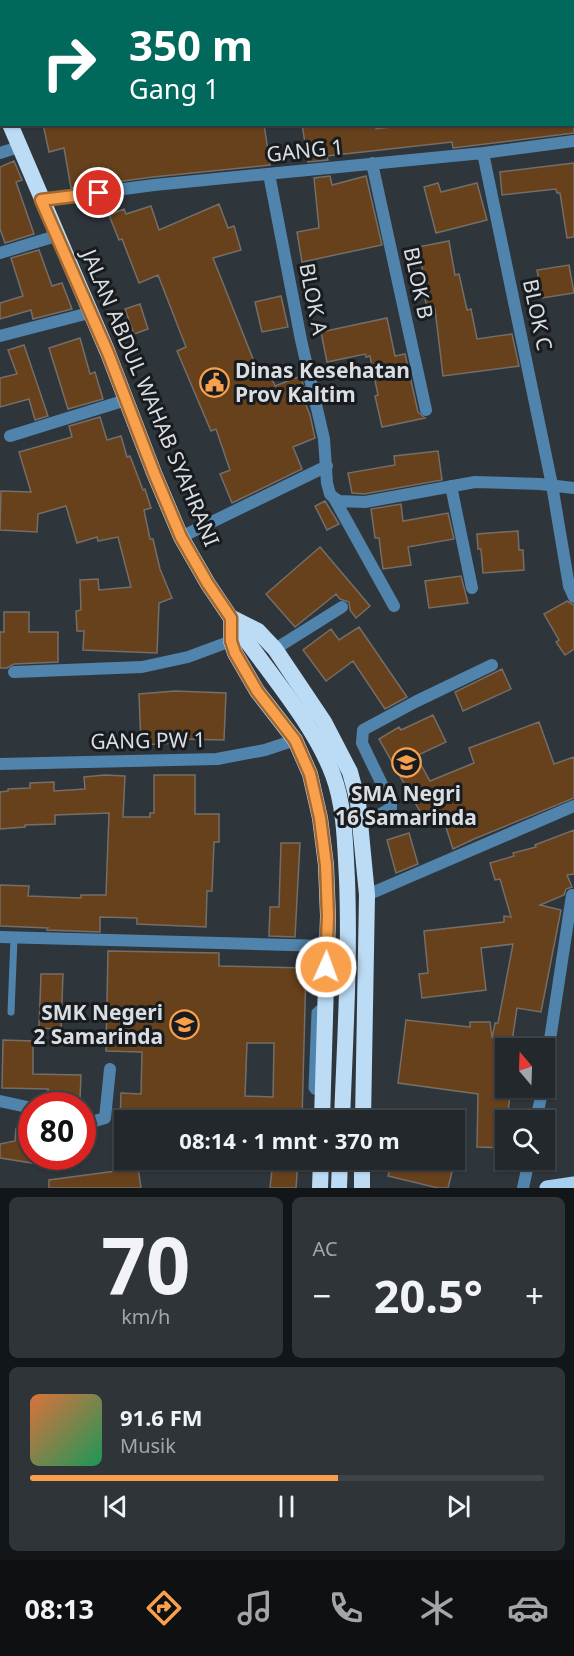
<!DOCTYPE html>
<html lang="id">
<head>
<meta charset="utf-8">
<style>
  :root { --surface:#22282c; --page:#2e3438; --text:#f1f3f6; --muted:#a2a6a9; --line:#3f4448; --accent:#f9a04d }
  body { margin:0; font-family:"Noto Sans",sans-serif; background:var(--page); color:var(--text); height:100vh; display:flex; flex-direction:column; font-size:22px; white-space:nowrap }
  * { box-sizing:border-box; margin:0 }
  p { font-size:20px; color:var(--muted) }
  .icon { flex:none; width:33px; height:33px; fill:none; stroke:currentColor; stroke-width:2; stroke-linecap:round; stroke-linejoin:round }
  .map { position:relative; height:1188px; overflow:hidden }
  .panel { display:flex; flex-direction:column; gap:9px; padding:9px; background:#131618; flex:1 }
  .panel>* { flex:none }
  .guide { position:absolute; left:0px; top:0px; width:574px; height:126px; box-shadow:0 2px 4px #0004,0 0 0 2px var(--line); background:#00695c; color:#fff; overflow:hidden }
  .needle { width:39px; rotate:341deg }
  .tools { position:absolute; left:495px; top:1038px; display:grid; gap:12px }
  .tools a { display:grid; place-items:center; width:60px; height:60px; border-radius:0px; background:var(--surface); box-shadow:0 2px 4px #0004,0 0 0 2px var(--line); font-size:30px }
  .speed { position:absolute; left:18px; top:1092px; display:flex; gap:12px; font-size:30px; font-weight:700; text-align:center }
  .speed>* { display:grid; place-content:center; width:78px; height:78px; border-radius:50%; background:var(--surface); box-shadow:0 2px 4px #0004,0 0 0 2px var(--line); line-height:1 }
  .speed .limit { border:9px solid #d22; background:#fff; color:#111 }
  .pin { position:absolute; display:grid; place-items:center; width:51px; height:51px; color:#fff; margin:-26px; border:3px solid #fff; border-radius:50%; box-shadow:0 2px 6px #0007 }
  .me { position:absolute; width:66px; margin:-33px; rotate:2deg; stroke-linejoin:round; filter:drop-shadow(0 0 4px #0008) }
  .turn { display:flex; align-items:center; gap:21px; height:126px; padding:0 30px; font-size:27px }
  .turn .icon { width:78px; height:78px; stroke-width:2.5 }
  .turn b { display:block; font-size:42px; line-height:51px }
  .big { font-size:45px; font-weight:700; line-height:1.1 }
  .panel .card { flex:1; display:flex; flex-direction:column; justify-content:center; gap:9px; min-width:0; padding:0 21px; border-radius:9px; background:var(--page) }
  .panel .dial { align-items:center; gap:0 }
  .dial b { font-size:78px; line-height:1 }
  .song { display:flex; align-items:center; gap:18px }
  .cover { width:72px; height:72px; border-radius:9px; background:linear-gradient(135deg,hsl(20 70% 55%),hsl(150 70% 35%)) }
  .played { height:6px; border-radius:3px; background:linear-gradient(90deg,var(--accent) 60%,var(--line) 60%) }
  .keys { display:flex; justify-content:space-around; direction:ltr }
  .heat { display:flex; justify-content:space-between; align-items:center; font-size:33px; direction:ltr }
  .panel .tiles { flex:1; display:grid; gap:9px; grid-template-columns:1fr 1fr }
  .card:last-child { grid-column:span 2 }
  .trip { position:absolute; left:114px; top:1110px; width:351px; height:60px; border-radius:0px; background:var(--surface); box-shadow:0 2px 4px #0004,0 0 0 2px var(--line); font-weight:700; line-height:60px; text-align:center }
  .dock { display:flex; height:96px; justify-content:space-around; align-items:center; background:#0e1012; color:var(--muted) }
  .dock .icon { width:42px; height:42px }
  .dock .current { color:var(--accent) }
  .dock b { font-size:27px; color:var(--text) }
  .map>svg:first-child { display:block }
</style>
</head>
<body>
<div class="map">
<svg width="574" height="1188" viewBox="0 0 574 1188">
  <rect width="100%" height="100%" fill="#2e353b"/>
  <path fill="#67401c" stroke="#756e67" stroke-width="1.5" fill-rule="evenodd" d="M43 124H264L270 165 153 177 71 188 64 148 49 152Z
    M302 124H376V129L415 124H574V133L453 148 452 142 327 156 328 160 308 162Z
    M14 161 22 180 16 182 34 234 5 243 0 229V167Z
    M574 163V237L567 238 560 193H557L556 189 502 195 500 172Z
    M330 176 332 185 366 176 382 245 302 262 297 232 319 228 314 178Z
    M438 183 441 192 477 183 487 220 436 233 424 187Z
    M219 204 228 228 234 226 241 250 213 258 261 379 271 376 275 386 301 376 305 392 301 393 310 415 315 438 293 447 302 469 232 503 220 474 230 470 216 429 211 431 177 351 186 347 158 275 139 283 122 239 119 240 109 215 124 209 126 214 151 206 159 230Z
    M449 241 455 275 459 274 467 310 471 309 477 339 512 334 519 366 443 376 435 309 428 311 421 283 425 282 418 247Z
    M39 250 52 286 62 283 72 309 33 319 31 310 0 319V303L23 296 11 258Z
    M569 265 574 293 542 298 537 270Z
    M281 296 288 327 262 332 255 302Z
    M140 304 148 329 134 334 125 309Z
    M387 318 395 356 405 354 418 412 425 418 382 427 375 396 378 395 370 356 366 357 365 354 327 362 321 332Z
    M80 338 90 374 95 372 103 399 68 409 49 348Z
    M24 345 48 416 35 420 29 399 0 407V378L17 374 8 350Z
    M100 417 107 440 121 436 127 457 130 456 143 490 145 489 151 508 144 510 150 539H153L160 569 172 598 159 603 157 653 83 650 84 631H77L76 611 81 610 80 580 98 579 99 590 131 587 118 537 98 541 97 537 77 543 66 506 38 514 37 532 0 530 1 491 31 492 19 452 72 437 69 426Z
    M438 451 442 480 364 494 352 493 348 473 395 465 394 456Z
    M325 501 339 524 327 530 315 506Z
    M401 504 403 521 448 513 454 539 408 547 411 565 383 569 379 538H375L371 509Z
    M518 531 519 550H523L524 570 483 573 481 549H478L477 534Z
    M320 547 370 606 356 618 350 610 349 602 340 599 336 594 295 627 266 594Z
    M461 576 468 603 429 608 425 581Z
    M567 601 574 605V649L565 655 556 642 559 640 544 614Z
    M4 612H29V632H58V662L14 664 7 668H0V632H4Z
    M359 627 407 697 385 709 353 661 326 681 303 650 331 629 339 640Z
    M502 669 511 689 463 711 455 692Z
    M175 691 226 693 224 740 177 739V743L141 745 139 694Z
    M433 715 446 742 416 756 430 781 474 763 469 748 539 722 554 764 574 757V798L474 839 453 849 442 815 426 822 379 739 399 727 401 730Z
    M105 775 125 776 123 817H150V813H154V775H195V814H219V842H214L212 891H207L206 927 137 924V918L100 917V932L47 930 48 928 0 926V885L29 886 28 896 81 898V895H106L109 813 55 815V824L25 825V827L0 829V792L8 791V789L30 788V783L54 782V791L85 789 84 777Z
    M574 830V874L567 875 572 887 566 889 564 895 540 905 561 910 541 1012 517 1008 511 1048H506V1088H511L507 1120H506V1148L477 1147 478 1094 398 1083 406 1020 470 1027V1022H490L492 1038 495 1023H498L513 944 481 948 486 990 422 998 419 974 428 973 424 931 504 922V916L511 917 500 879 495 880 490 863 514 856 513 853 536 847 535 845Z
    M409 833 418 864 396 873 387 840Z
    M281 843H300L295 937 269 936 270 907H279Z
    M108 951 219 953V966L306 968 302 1120H120L121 1093 141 1094 142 1052 106 1051ZM247 1043H274L273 1097 245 1096Z
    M41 974H63L61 1029 39 1028Z
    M3 1040 33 1041V1074L81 1075 80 1100 48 1099V1089L2 1088Z
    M16 1129 32 1132V1163L0 1158V1144L15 1141Z
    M273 1160H298L296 1188H270Z
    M392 1160H455L448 1188H438L388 1176Z
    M138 1168 141 1188H49V1180Z"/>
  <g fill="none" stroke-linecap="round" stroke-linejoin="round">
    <path stroke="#5184ac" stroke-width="7" d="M11 1012 14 938
      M323 1092 314 1091 312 1088 315 1012 318 1009 324 1008"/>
    <path stroke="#5184ac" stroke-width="12" d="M573 35H574
      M0 153 19 147
      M483 153 552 485 569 586 574 597
      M372 163 426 410
      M269 174 301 340 324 439 327 483 330 494 334 498 339 501 365 502 475 482 540 484 574 488
      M41 200 154 185 483 153 574 141
      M0 253 56 236
      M0 336 89 313
      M10 436 126 400
      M451 486 472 588
      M334 498 394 606
      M181 537 327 466
      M275 649 342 607
      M14 672 142 667 188 657 231 641
      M0 764 217 759 265 750 295 740
      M361 826 391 808V803L362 743 363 730 415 702 492 665
      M367 895 574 806
      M0 937 326 946
      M544 1079 572 895
      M0 1101 32 1108
      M82 1118 95 1121 105 1118 110 1069
      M536 1120 543 1088
      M523 1188 529 1160"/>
    <path stroke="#a6ceee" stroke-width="15" d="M547 1188 574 1184"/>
    <path stroke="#bcdcf6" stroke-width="16" d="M0 101 2 104
      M10 124 108 353 154 473 181 537 208 584 239 630
      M231 618V641L235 653 257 691 295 740 310 774 320 818 326 865 328 916 322 1120
      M232 618 258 631 275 649 324 722 350 772 358 802 367 895 363 1120
      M320 1188 321 1160
      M339 1188 340 1160
      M362 1188V1160"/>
    <path stroke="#bcdcf6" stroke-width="16" d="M239 630C269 673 315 726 333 775 345 807 345 845 347 879 350 960 345 1040 342 1120"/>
  </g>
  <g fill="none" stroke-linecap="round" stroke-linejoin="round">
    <defs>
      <path id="route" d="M99 193 41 200 108 353 154 473 181 537 208 584 231 618V641L235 653 257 691 295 740 310 774 320 818 326 865 328 916 326 967"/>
    </defs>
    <use href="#route" stroke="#a26832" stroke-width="15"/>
    <use href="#route" stroke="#f9a04d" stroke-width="10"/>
  </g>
  <defs>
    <symbol id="civic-ring" viewBox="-11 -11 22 22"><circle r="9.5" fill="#191c1f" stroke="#f9a04d" stroke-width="1.5"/><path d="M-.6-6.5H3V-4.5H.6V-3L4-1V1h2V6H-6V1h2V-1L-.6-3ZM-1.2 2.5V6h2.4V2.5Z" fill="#f9a04d"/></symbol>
    <symbol id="school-ring" viewBox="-11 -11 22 22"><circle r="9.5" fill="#191c1f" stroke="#f9a04d" stroke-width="1.5"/><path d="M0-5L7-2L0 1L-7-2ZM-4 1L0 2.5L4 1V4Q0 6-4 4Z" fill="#f9a04d"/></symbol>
  </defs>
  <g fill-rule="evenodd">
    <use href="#civic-ring" x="198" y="366" width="33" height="33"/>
    <use href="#school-ring" x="390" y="746" width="33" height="33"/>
    <use href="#school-ring" x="168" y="1008" width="33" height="33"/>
  </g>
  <g text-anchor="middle" stroke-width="6" stroke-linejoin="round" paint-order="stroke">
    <g font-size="21" fill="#dadee2" stroke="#191c1f">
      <text transform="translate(305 151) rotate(-6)" y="7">GANG 1</text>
      <text transform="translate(418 283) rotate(78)" y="7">BLOK B</text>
      <text transform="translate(313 299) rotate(79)" y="7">BLOK A</text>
      <text transform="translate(537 315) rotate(78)" y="7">BLOK C</text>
      <text transform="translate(150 398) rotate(67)" y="7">JALAN ABDUL WAHAB SYAHRANI</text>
      <text transform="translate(148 741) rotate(-1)" y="7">GANG PW 1</text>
    </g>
    <g font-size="21" font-weight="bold" fill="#dadee2" stroke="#191c1f" text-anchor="start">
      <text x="235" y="378">Dinas Kesehatan<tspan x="235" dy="24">Prov Kaltim</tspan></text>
      <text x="406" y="801" text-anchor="middle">SMA Negri<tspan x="406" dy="24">16 Samarinda</tspan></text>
      <text x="163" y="1020" text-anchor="end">SMK Negeri<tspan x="163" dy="24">2 Samarinda</tspan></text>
    </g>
  </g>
</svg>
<div class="tools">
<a><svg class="needle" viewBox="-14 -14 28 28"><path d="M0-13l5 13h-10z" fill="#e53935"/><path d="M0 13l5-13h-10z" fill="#a2a6a9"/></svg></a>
<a><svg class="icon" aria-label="search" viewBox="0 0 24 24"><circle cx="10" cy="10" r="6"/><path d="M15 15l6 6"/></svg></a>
</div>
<div class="speed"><div class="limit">80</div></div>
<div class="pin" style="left:99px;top:193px;background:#d93025"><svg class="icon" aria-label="arrive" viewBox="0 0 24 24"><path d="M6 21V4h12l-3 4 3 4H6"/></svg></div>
<svg class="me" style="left:326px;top:967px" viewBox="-20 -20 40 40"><circle r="17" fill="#f9a04d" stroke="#fff" stroke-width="3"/><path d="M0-11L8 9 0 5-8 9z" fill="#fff"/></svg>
<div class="trip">08:14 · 1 mnt · 370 m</div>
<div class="guide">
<div class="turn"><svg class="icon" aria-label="right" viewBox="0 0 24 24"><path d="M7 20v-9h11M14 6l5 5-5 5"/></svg><div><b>350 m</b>Gang 1</div></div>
</div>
</div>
<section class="panel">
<div class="tiles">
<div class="card dial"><b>70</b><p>km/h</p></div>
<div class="card"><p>AC</p>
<div class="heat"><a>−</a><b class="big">20.5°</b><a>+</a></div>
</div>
<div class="card">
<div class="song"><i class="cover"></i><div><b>91.6 FM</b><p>Musik</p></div></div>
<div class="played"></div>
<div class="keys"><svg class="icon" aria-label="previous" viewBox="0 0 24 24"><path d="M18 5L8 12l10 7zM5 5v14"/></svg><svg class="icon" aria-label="pause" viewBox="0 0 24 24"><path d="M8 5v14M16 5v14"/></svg><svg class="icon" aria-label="next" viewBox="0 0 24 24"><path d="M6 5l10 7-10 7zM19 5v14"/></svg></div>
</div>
</div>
</section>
<nav class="dock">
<b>08:13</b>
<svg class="icon current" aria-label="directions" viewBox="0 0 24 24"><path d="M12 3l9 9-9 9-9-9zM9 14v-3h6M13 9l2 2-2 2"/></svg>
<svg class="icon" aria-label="music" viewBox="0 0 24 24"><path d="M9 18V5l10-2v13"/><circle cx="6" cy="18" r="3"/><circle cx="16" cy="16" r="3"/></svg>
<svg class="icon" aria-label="phone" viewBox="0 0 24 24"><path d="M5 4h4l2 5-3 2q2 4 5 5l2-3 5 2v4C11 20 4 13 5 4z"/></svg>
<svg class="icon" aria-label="climate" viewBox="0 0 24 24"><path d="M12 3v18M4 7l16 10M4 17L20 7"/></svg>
<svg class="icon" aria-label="car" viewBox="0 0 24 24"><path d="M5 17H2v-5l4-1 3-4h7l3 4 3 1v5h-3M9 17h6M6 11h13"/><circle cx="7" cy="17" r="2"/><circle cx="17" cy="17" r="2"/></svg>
</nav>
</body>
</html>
